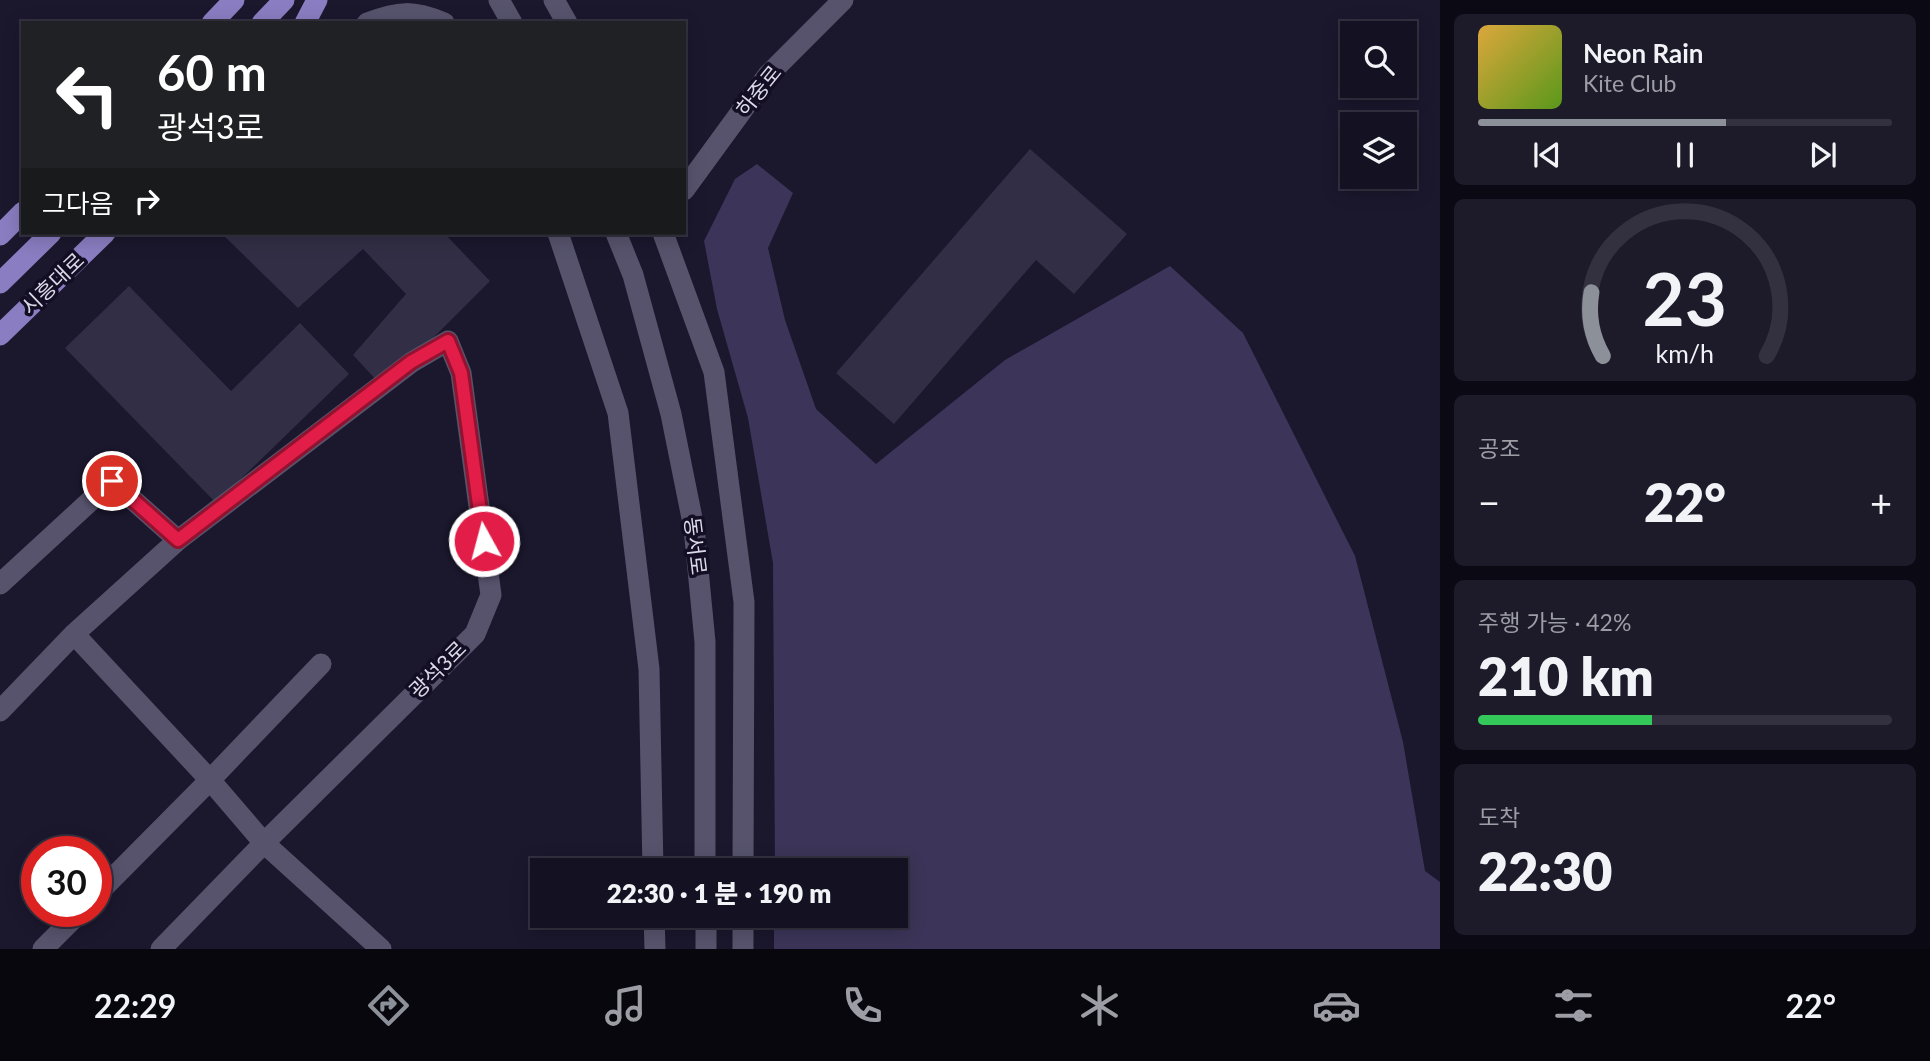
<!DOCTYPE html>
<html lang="ko">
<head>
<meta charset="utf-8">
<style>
  :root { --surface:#141122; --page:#1d1a2a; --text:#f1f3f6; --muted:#9d9da5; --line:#333140; --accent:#8c9099 }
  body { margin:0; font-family:Lato,"Noto Sans KR",sans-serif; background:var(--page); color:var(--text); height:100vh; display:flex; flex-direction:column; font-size:26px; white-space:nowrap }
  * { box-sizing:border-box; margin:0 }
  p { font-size:23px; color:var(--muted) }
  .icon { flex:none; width:38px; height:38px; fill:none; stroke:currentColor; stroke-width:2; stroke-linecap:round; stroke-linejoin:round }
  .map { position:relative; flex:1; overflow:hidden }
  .panel { display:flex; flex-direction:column; gap:14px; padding:14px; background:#0b0913; width:490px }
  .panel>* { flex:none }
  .top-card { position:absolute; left:21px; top:21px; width:665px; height:214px; border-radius:0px; box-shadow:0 4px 18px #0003,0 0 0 2px var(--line); background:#202124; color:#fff; overflow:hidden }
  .fabs { position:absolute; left:1340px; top:21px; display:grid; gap:14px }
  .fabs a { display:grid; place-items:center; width:77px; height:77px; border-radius:0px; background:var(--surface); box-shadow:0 4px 18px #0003,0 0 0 2px var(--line); font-size:35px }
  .speed { position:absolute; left:21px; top:836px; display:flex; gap:14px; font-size:35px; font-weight:700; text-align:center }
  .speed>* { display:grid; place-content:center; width:91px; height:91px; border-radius:50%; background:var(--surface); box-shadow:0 4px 18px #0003,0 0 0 2px var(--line); line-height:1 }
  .speed .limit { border:10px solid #d22; background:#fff; color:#111 }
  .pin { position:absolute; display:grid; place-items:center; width:60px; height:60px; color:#fff; margin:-30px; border:4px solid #fff; border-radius:50%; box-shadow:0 2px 7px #0007 }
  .me { position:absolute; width:77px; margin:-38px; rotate:353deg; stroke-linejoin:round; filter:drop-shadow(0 0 5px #0008) }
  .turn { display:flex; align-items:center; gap:24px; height:147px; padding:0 21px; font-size:32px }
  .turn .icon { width:91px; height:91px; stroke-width:2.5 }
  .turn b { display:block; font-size:49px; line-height:60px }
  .then { display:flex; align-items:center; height:66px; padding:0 21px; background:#0003; gap:14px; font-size:26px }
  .big { font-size:52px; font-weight:800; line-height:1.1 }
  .panel .card { flex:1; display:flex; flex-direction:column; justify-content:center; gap:10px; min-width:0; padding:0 24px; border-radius:10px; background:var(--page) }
  .panel .dial { align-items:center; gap:0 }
  .dial svg { height:182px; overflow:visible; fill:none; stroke:var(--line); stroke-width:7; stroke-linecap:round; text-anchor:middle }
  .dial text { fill:var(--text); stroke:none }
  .song { display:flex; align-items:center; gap:21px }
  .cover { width:84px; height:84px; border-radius:10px; background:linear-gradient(135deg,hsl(40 70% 55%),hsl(90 70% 35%)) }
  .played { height:7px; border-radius:4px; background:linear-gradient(90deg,var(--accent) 60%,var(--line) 60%) }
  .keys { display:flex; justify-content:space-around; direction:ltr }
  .heat { display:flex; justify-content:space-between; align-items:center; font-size:38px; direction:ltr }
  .charge { height:10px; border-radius:5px; background:linear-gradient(90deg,#34c759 42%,var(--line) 0) }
  .trip { position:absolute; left:530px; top:858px; width:378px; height:70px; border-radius:0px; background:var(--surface); box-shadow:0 4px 18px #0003,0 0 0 2px var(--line); font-weight:800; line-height:70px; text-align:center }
  .menu { display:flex; height:112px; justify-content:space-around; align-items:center; background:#08070e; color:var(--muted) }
  .menu .icon { width:49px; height:49px }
  .menu .selected { color:var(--accent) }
  .menu b { font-size:32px; color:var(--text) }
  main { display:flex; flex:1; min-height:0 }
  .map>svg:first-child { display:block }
</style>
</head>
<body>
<main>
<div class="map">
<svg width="1440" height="949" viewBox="0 0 1440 949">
  <rect width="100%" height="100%" fill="#1b172d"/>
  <path fill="#3c3559" d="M757 164 793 193 768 248 785 320 816 409 876 464 1005 360 1170 266 1243 333 1355 556 1403 742 1425 871 1440 882V949H774V915H896V870H775L773 563 748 418 717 309 704 241 735 179Z"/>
  <path fill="#322e45" d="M1030 149 1127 234 1074 294 1036 260 894 424 836 373Z
    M221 233H444L490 281 437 334 380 384 353 355 406 294 363 249 298 308Z
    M129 286 231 391 300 323 349 374 216 503 65 348Z"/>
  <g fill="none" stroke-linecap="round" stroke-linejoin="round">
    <path stroke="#57536d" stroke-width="21" d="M684 190 768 75 843 0
      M0 584 112 481 178 540
      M74 634 210 780 264 843 381 949
      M0 711 74 634 178 540 412 362 448 341 461 373 491 595 475 634 264 843 161 949
      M96 895 210 780 321 664
      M43 949 80 912"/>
    <path stroke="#57536d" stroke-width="21" d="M499 0 512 23
      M554 0 567 23
      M367 23C399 11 413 10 444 23
      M558 233 618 413 649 669 653 870
      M616 233 633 275 671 414 694 528 705 642V870
      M663 233 714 372 744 602 743 870
      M654 915 655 949
      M706 915V949
      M743 949V915"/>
    <path stroke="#8a7dc1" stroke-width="21" d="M212 23 234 0
      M262 23 284 0
      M305 23 317 0
      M0 235 23 212
      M0 283 51 233
      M0 335 105 233"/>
  </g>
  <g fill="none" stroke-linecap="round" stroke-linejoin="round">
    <defs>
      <path id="route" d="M112 481 178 540 411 362 448 341 461 373 484 541"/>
    </defs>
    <use href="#route" stroke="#92132f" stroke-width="18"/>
    <use href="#route" stroke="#e11d48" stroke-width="12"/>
  </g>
  <g text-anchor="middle" stroke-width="7" stroke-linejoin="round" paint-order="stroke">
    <g font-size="21" fill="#dbdae9" stroke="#130e23">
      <text transform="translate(759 91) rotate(-51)" y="7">하중로</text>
      <text transform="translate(53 284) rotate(-44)" y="7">시흥대로</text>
      <text transform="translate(695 546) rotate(83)" y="7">동서로</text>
      <text transform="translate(438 670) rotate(-45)" y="7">광석3로</text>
    </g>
  </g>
</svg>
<div class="fabs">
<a><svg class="icon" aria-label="search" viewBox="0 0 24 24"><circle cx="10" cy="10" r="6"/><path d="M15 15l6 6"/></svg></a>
<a><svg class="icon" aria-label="layers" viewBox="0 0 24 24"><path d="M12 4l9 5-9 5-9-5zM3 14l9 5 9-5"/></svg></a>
</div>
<div class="speed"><div class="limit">30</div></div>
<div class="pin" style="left:112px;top:481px;background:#d93025"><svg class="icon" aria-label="arrive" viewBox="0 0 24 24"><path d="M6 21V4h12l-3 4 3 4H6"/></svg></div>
<svg class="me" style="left:484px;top:541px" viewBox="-20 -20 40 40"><circle r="17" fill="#e11d48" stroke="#fff" stroke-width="3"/><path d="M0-11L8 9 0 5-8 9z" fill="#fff"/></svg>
<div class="trip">22:30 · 1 분 · 190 m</div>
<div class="top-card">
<div class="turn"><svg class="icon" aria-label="left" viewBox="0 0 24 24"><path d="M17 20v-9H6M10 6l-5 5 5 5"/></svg><div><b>60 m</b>광석3로</div></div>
<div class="then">그다음<svg class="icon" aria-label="right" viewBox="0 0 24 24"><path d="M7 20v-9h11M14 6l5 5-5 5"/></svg></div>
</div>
</div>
<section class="panel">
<div class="card">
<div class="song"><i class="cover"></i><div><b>Neon Rain</b><p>Kite Club</p></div></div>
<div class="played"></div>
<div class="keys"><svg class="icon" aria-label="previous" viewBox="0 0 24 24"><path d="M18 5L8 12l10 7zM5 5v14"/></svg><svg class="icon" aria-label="pause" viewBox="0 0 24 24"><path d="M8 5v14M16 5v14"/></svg><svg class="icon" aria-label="next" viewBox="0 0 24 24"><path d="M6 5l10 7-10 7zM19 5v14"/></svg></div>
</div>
<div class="card dial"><svg viewBox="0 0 100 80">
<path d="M14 69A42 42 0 1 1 86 69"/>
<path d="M14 69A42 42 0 0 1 9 41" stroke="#8c9099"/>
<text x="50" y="56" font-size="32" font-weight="700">23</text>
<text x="50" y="72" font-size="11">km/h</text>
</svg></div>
<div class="card"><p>공조</p>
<div class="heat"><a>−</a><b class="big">22°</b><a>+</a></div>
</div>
<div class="card"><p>주행 가능 · 42%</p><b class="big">210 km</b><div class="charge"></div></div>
<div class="card"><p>도착</p><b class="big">22:30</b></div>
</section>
</main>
<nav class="menu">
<b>22:29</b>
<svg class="icon selected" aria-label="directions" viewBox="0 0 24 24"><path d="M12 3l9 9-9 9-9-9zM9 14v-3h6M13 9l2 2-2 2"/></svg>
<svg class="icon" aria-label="music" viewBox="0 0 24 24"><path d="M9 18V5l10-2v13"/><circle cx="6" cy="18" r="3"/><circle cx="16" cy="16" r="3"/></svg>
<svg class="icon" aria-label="phone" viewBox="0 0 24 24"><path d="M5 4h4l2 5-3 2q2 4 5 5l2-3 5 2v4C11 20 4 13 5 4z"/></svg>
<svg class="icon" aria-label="climate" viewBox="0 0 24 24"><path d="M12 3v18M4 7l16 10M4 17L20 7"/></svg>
<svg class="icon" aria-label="car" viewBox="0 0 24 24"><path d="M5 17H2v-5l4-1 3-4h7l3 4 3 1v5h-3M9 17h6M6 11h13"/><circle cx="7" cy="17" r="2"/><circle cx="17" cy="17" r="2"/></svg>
<svg class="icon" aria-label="filters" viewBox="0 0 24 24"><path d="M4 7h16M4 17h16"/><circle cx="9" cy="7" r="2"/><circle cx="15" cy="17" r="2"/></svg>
<b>22°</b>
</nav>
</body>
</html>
